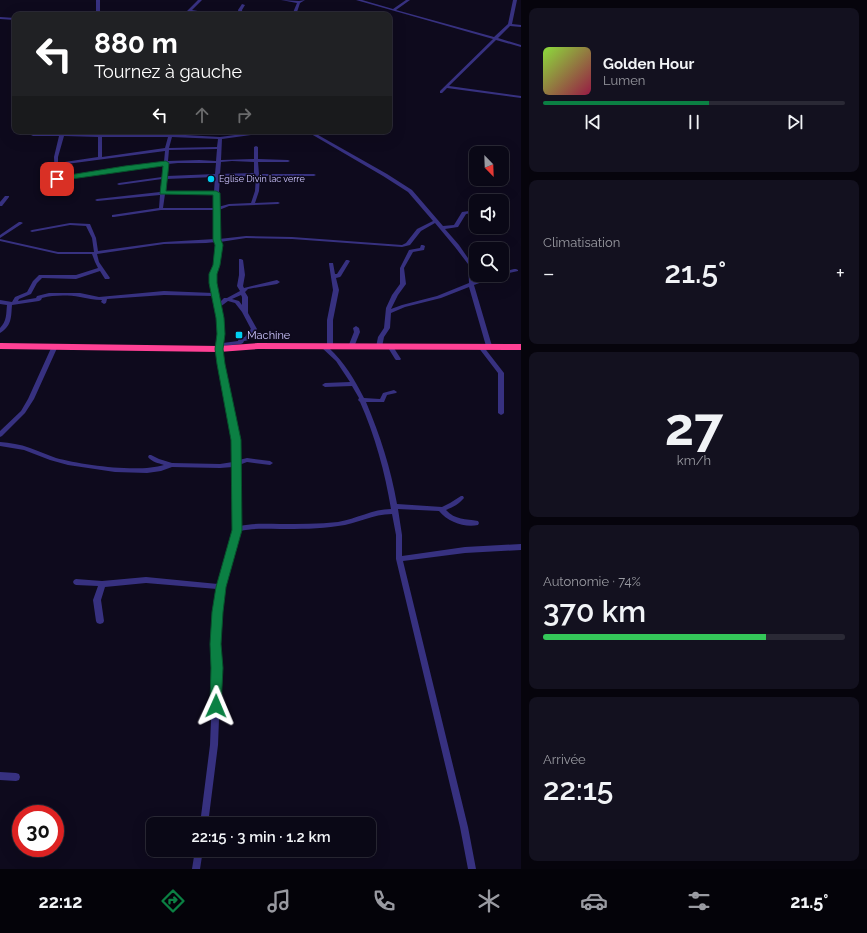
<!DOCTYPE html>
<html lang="fr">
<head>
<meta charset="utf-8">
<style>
  :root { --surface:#0a0816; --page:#13111f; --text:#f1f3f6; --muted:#999aa1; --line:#2a2935; --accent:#0b8043 }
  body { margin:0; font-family:Raleway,sans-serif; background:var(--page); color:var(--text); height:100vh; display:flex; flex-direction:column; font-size:15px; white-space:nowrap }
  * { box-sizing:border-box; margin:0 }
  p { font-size:13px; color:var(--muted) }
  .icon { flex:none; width:22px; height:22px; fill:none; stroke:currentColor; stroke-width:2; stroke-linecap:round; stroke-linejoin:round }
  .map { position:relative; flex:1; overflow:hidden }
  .sheet { display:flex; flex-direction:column; gap:8px; padding:8px; background:#06040c; width:346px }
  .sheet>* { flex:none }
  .hud { position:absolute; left:12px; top:12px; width:380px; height:122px; border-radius:8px; box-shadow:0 4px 16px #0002,0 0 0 1px var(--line); background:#202124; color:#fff; overflow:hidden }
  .needle { width:26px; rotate:157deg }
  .fabs { position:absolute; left:469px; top:146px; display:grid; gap:8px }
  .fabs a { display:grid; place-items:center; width:40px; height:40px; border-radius:8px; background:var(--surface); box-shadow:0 4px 16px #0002,0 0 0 1px var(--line); font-size:20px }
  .speed { position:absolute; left:12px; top:805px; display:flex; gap:8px; font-size:20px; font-weight:700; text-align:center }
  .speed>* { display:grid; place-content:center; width:52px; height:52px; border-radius:50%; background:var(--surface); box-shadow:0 4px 16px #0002,0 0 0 1px var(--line); line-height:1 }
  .speed .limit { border:6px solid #d22; background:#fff; color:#111 }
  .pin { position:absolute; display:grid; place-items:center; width:34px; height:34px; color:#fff; margin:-17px; border-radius:8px; box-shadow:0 2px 6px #0006 }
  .me { position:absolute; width:44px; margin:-22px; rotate:1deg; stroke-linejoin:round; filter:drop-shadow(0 0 3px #0008) }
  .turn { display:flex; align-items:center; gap:14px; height:84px; padding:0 16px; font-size:18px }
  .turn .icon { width:52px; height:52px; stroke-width:2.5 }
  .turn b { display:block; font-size:28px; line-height:34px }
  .lanes { display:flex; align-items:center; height:38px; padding:0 16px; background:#0003; justify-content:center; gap:20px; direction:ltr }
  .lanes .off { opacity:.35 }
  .big { font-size:30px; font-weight:600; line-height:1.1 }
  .sheet .tile { flex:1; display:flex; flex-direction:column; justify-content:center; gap:6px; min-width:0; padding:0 14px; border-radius:8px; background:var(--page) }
  .sheet .dial { align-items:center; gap:0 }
  .dial b { font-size:52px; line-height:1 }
  .song { display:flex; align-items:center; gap:12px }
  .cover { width:48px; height:48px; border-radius:6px; background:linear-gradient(135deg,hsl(90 70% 55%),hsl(340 70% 35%)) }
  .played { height:4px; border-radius:2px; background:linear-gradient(90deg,var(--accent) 55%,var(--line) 55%) }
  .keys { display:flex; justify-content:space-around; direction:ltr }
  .heat { display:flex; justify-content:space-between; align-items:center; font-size:22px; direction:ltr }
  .charge { height:6px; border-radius:3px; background:linear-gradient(90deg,#34c759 74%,var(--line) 0) }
  .trip { position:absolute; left:146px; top:817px; width:230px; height:40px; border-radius:8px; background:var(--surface); box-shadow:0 4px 16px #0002,0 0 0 1px var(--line); font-weight:600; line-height:40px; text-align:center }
  .tab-bar { display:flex; height:64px; justify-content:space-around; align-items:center; background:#040309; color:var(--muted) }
  .tab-bar .icon { width:28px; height:28px }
  .tab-bar .selected { color:var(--accent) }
  .tab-bar b { font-size:18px; color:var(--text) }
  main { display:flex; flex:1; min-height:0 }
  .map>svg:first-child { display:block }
</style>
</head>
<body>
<main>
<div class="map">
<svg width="521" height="869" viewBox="0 0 521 869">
  <rect width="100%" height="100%" fill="#0e0a1d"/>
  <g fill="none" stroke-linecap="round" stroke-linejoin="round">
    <path fill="#373180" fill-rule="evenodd" d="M96 0H100V12L102 15H98L96 12Z
      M198 0H202L192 10 221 15H211L190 12 187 15H173L186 12Z
      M281 0 299 1 305 0 300 3 296 15H292L297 3Z
      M356 0H362L393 9 406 0H410L396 10 494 37 508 24 513 0H517L512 24 521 25V27L510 26 498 38 521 45V47L496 40 449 86 521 96V98L447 88 442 93H440V91L493 39Z
      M242 4 245 5 242 10 243 15H239L238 10Z
      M0 17 15 18V20L0 19Z
      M61 131H65L64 134 185 135 220 137 250 133 255 131H260L251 135 222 139 221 160 254 159V147L256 146 258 147V159L288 160 290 161 288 162H258L259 174H314L316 175 314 176H260L259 191 255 203 278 202 280 203 278 204 229 206 219 210V239L246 236 292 237 402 245 406 243 417 229 433 221 408 192 383 176 306 131H311L387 174 412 190 443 226 454 225 462 212 476 210V212L466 214 458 227 445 229 459 245 472 264 474 282 494 275H502V272L514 269H516L518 270V271L501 275 474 285 492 346 489 348 486 346 469 287 441 298 405 307 391 313 390 328 384 337 382 347 379 349 376 347 378 337 384 328 386 308 392 295 400 284V268L409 250 420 248 421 245H423L425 246 424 250 413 252 404 268 406 284 398 295 391 309 402 305 437 296 469 283 468 264 455 247 435 223 421 231 410 245 402 247 292 239 246 238 220 242 221 245 219 265 215 274 216 283 219 303 224 298H227L240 291 237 286 239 275V259H241L243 260 245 275 243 286 244 288 277 280 280 282 277 284 248 289 245 292 248 297V313L257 329 252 334 249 340 244 341 243 343 241 344 222 346 224 363 239 440V460L247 458 270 461 273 463 270 465 247 462 239 465 240 526C253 523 266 524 280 524 299 524 319 524 338 522 356 519 373 509 391 509 385 472 375 436 360 402L358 400 359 398 352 386 325 387 322 385 325 383 350 382 336 361 321 347 324 345 327 347V320L333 290 329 264V263H333L335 274H337L346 260H348L350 261 341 276 340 277 336 278 339 290 333 320V347L332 348H329C345 363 354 379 364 398L380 399 383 393 394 390 397 392 396 393 387 395 384 402H366C380 435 391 469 397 504L442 507 450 503 461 496H463L464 498C459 504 453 507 446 510 455 520 466 519 478 521L479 523 478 525C465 528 448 522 439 511L398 509 402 535V556L465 547 521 544V550L465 553 403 561 468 827 476 869H468L460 827 396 559V535L392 514C373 514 357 524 338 526 319 529 299 529 280 529 266 529 253 528 240 531L224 587 221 612 219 644 221 668 218 745 208 824H200L210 745 213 668 211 644 213 612 217 589 146 583 105 587 101 600 104 621 103 623 100 624 97 623 96 621 93 600 98 586 76 585 74 584 73 582 74 580 76 579 102 581 146 577 218 584 234 529 233 467 220 468 172 467 161 471 147 473 115 472 68 465 50 460 24 450 0 446V442C10 443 20 444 30 448 39 451 47 455 56 458 82 465 138 473 164 465 158 463 152 462 148 457L149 455H151L159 459 172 463 220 464 233 462V440L216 349C219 329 217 315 213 296L164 295 107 299 106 303 104 304 101 302 102 300C94 300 87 298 80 297 68 295 54 295 42 298L41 300 39 301 12 305C11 317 12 326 0 333V328C7 321 6 314 7 305L0 304V300L12 302 15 297 27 292 33 281 39 275H76L98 268 95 262 92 254H58L0 241V239L58 252H94L92 238 86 226 70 225 32 232 30 231 32 230 70 223 90 224 96 238 98 251 164 242 215 239 214 210H161L114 217H112V215L159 208 160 195 97 201 95 200 97 199 160 192 162 179 119 185 117 184 119 183 162 177 163 164 138 167 59 180 57 189 55 190H53V189L55 179 54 157 59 136H33L31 135 33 134H60ZM64 136 98 137V157L58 163V157ZM102 137H168L165 148 102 157ZM172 137 218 139 217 147 169 148ZM217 149 216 161 199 160 168 161 169 150ZM165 151 164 162 138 165 59 177V165ZM232 161 254 162V173L220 174 221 162ZM178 163H216L215 174 167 176 168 164ZM256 176 255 191 251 203 229 204 218 207 220 177ZM215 177 214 192H165L166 179ZM165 194H214V208H163ZM216 242 217 245 215 265 211 274 210 283 213 293 164 291 99 297 80 293H49L37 296 36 298 18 301 19 299 31 294 37 283 42 278 76 279 100 271 105 279H109L110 278 99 262 97 254 164 244 206 243ZM241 295 242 297V305L239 301 232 299ZM228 301 235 303 242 312 251 329 248 332 245 337 239 338 238 341 223 343C224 331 223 319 220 307Z
      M5 196H9V197L2 206H0V202Z
      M19 222H21L23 223 0 238V235Z
      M356 326 359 328 360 332 354 347 353 348H349L348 347 354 332 353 328Z
      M55 344 58 346 34 399 25 413 2 436 0 437V431L21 411 28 399 52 346Z
      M390 344 392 345 401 359 400 360H396L395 359 387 346Z
      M481 345 483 346 504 373V413L503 414 501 415 498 413V373L478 347Z
      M0 772 16 773 19 774 20 777 19 780 16 781 0 780Z
      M195 850H203L200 869H192Z"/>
    <path fill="#ff4195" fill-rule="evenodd" d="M0 343 219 346 258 343 521 344V350L258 349 219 352 0 349Z"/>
  </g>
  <path fill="#0b8043" stroke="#07532c" d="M166 161 169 163 166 191H216L220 193 221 240 223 245 220 265 217 274V283L224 318 225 334 223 349 225 364 241 440 242 530 226 587 223 612 221 644 223 668 221 706 220 709 216 711 211 709 210 706 211 668 210 644 212 612 216 587 232 530 231 440 217 364 215 349 217 334 216 318 209 283V274L213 265 215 245 213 240V195L160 194 163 166 57 181 54 179 57 177 125 166Z"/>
  <g fill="#00d0f1" stroke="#0e0a1d" stroke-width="1.5">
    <circle cx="211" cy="179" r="4"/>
    <rect x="235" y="331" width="8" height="8" rx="2"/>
  </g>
  <g text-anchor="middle" stroke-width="3" stroke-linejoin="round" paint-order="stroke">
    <g font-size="9" fill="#cec6ff" stroke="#0e0a1d" text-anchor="start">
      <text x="219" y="182">Eglise Divin lac verre</text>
    </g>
    <g font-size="11" fill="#cec6ff" stroke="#0e0a1d" text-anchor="start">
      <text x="247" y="339">Machine</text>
    </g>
  </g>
</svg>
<div class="fabs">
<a><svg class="needle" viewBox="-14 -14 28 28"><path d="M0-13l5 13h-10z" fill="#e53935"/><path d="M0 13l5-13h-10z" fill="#999aa1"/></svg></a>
<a><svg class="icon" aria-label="sound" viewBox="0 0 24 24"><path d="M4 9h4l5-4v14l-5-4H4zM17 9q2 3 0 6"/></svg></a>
<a><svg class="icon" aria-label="search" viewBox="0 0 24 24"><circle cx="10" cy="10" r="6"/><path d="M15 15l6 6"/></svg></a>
</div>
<div class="speed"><div class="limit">30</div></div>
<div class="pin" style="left:57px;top:179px;background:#d93025"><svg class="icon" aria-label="arrive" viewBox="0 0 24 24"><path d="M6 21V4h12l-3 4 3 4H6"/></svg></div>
<svg class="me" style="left:216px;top:706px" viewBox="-20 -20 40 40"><path d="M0-17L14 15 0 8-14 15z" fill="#0b8043" stroke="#fff" stroke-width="4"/></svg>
<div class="trip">22:15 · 3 min · 1.2 km</div>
<div class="hud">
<div class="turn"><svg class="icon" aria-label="left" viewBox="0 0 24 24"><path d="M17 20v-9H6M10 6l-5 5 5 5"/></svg><div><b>880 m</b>Tournez à gauche</div></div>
<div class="lanes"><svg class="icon" aria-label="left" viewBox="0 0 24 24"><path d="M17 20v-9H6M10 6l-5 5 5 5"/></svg><svg class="icon off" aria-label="ahead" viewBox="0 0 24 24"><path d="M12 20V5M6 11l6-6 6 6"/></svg><svg class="icon off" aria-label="right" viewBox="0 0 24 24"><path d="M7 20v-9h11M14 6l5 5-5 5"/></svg></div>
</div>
</div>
<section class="sheet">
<div class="tile">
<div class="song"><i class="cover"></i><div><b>Golden Hour</b><p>Lumen</p></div></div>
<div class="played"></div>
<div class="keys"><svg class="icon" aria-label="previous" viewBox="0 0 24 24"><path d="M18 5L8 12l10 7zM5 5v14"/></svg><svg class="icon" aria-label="pause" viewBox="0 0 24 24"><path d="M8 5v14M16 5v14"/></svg><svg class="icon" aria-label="next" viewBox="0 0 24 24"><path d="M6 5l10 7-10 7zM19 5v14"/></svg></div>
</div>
<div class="tile"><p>Climatisation</p>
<div class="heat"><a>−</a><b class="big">21.5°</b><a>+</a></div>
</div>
<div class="tile dial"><b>27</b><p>km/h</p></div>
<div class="tile"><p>Autonomie · 74%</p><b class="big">370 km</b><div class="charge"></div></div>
<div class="tile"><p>Arrivée</p><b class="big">22:15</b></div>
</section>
</main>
<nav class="tab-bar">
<b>22:12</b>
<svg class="icon selected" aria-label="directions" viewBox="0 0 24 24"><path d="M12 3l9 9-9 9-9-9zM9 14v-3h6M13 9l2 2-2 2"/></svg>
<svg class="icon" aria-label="music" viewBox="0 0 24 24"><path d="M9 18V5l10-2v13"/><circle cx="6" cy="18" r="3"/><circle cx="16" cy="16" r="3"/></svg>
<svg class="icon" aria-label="phone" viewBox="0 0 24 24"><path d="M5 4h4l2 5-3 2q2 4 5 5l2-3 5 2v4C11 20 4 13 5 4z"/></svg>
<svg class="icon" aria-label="climate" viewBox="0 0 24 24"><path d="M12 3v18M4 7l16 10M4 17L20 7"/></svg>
<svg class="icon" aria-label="car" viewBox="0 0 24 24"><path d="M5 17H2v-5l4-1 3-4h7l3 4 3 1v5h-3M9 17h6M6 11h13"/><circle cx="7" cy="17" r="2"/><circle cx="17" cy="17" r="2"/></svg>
<svg class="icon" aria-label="filters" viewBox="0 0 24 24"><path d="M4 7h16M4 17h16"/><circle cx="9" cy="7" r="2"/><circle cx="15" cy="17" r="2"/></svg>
<b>21.5°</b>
</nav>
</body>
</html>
